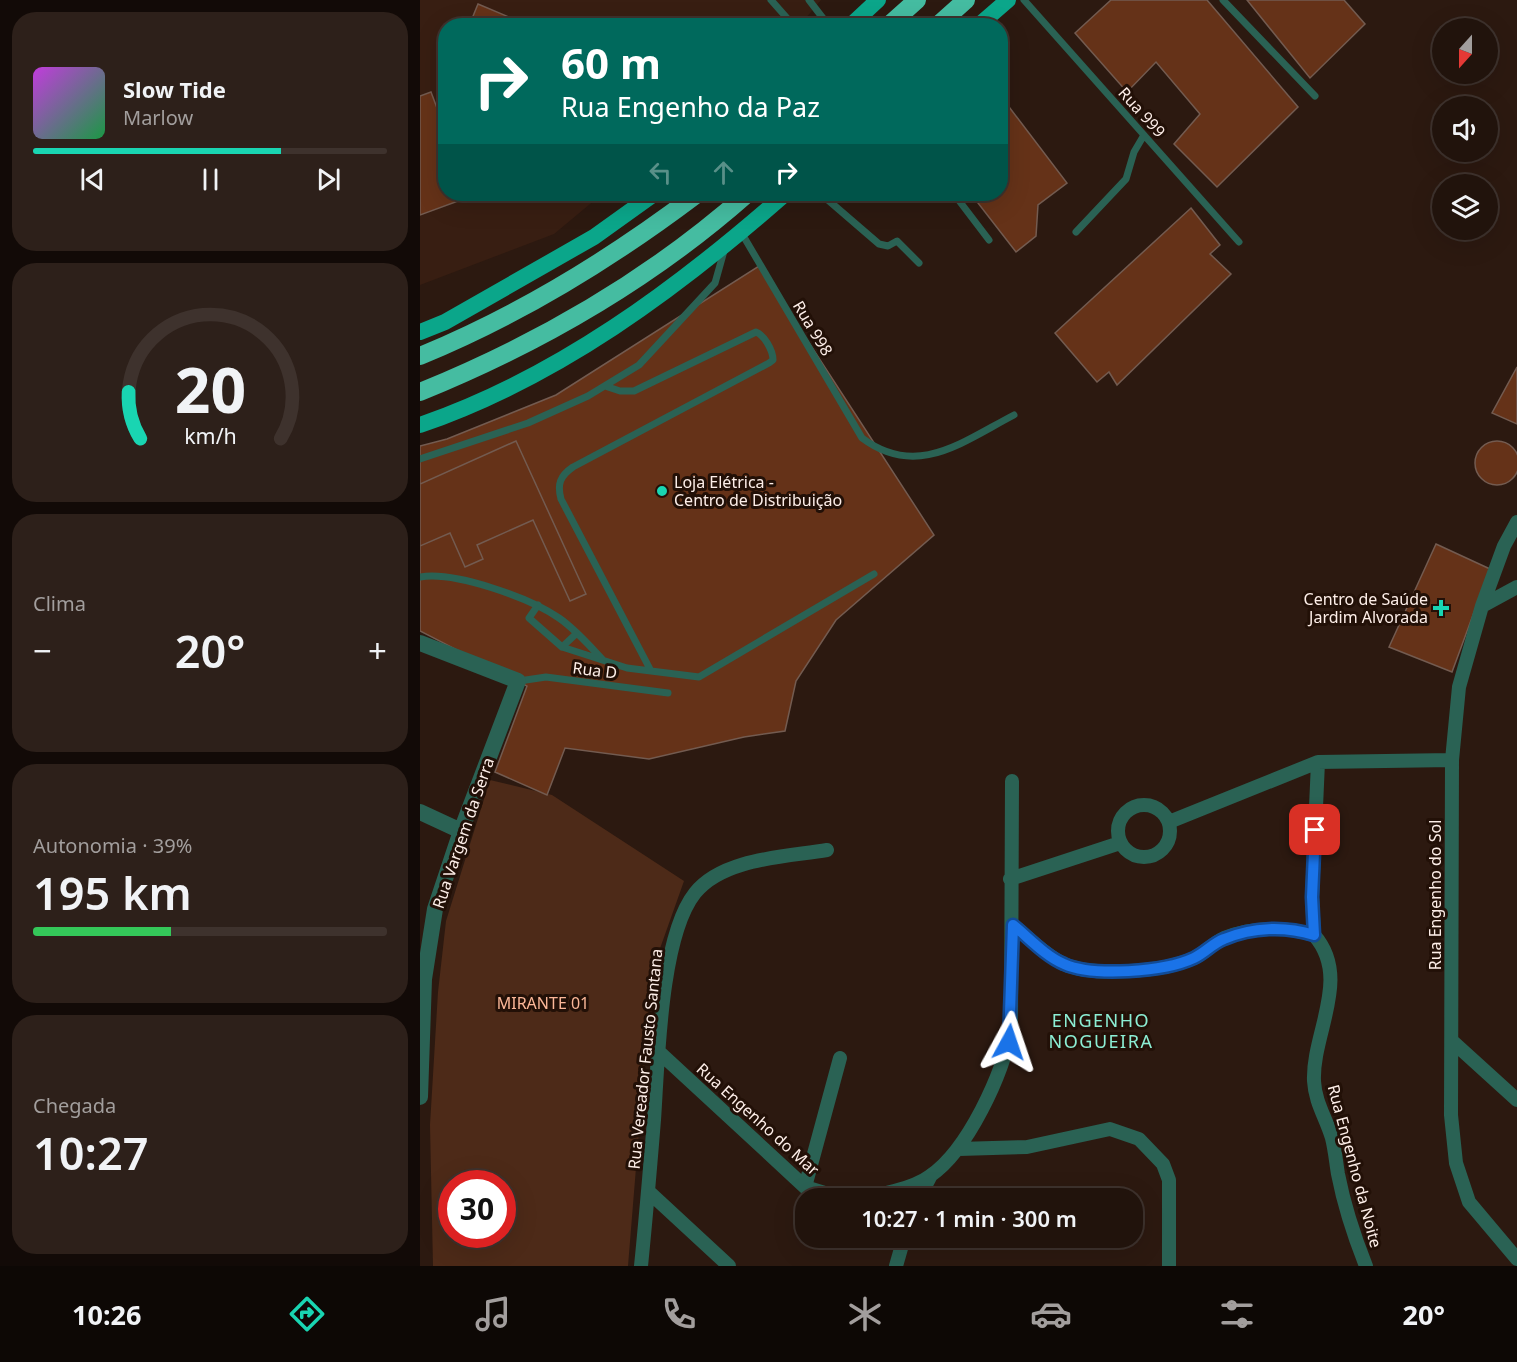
<!DOCTYPE html>
<html lang="pt">
<head>
<meta charset="utf-8">
<style>
  :root { --surface:#21130c; --page:#2d201a; --text:#f1f3f6; --muted:#a29e9d; --line:#3e322d; --accent:#19d5b2 }
  body { margin:0; font-family:"Noto Sans",sans-serif; background:var(--page); color:var(--text); height:100vh; display:flex; flex-direction:column; font-size:22px; white-space:nowrap }
  * { box-sizing:border-box; margin:0 }
  p { font-size:20px; color:var(--muted) }
  .icon { flex:none; width:33px; height:33px; fill:none; stroke:currentColor; stroke-width:2; stroke-linecap:round; stroke-linejoin:round }
  .map { position:relative; flex:1; overflow:hidden }
  .details { display:flex; flex-direction:column; gap:12px; padding:12px; background:#120a07; width:420px }
  .details>* { flex:none }
  .top-card { position:absolute; left:18px; top:18px; width:570px; height:183px; border-radius:24px; box-shadow:0 6px 24px #0002,0 0 0 2px var(--line); background:#00695c; color:#fff; overflow:hidden }
  .needle { width:39px; rotate:201deg }
  .fabs { position:absolute; left:1012px; top:18px; display:grid; gap:12px }
  .fabs a { display:grid; place-items:center; width:66px; height:66px; border-radius:50%; background:var(--surface); box-shadow:0 6px 24px #0002,0 0 0 2px var(--line); font-size:30px }
  .speed { position:absolute; left:18px; top:1170px; display:flex; gap:12px; font-size:30px; font-weight:700; text-align:center }
  .speed>* { display:grid; place-content:center; width:78px; height:78px; border-radius:50%; background:var(--surface); box-shadow:0 6px 24px #0002,0 0 0 2px var(--line); line-height:1 }
  .speed .limit { border:9px solid #d22; background:#fff; color:#111 }
  .pin { position:absolute; display:grid; place-items:center; width:51px; height:51px; color:#fff; margin:-26px; border-radius:12px; box-shadow:0 3px 9px #0006 }
  .me { position:absolute; width:66px; margin:-33px; rotate:5deg; stroke-linejoin:round; filter:drop-shadow(0 0 4px #0008) }
  .turn { display:flex; align-items:center; gap:21px; height:126px; padding:0 24px; font-size:27px }
  .turn .icon { width:78px; height:78px; stroke-width:2.5 }
  .turn b { display:block; font-size:42px; line-height:51px }
  .lanes { display:flex; align-items:center; height:57px; padding:0 24px; background:#0003; justify-content:center; gap:30px; direction:ltr }
  .lanes .off { opacity:.35 }
  .big { font-size:45px; font-weight:600; line-height:1.1 }
  .details .tile { flex:1; display:flex; flex-direction:column; justify-content:center; gap:9px; min-width:0; padding:0 21px; border-radius:24px; background:var(--page) }
  .details .dial { align-items:center; gap:0 }
  .dial svg { height:156px; overflow:visible; fill:none; stroke:var(--line); stroke-width:7; stroke-linecap:round; text-anchor:middle }
  .dial text { fill:var(--text); stroke:none }
  .song { display:flex; align-items:center; gap:18px }
  .cover { width:72px; height:72px; border-radius:9px; background:linear-gradient(135deg,hsl(290 70% 55%),hsl(140 70% 35%)) }
  .played { height:6px; border-radius:3px; background:linear-gradient(90deg,var(--accent) 70%,var(--line) 70%) }
  .keys { display:flex; justify-content:space-around; direction:ltr }
  .heat { display:flex; justify-content:space-between; align-items:center; font-size:33px; direction:ltr }
  .charge { height:9px; border-radius:4px; background:linear-gradient(90deg,#34c759 39%,var(--line) 0) }
  .trip { position:absolute; left:375px; top:1188px; width:348px; height:60px; border-radius:24px; background:var(--surface); box-shadow:0 6px 24px #0002,0 0 0 2px var(--line); font-weight:600; line-height:60px; text-align:center }
  .tab-bar { display:flex; height:96px; justify-content:space-around; align-items:center; background:#0d0805; color:var(--muted) }
  .tab-bar .icon { width:42px; height:42px }
  .tab-bar .current { color:var(--accent) }
  .tab-bar b { font-size:27px; color:var(--text) }
  main { display:flex; flex:1; min-height:0 }
  .map>svg:first-child { display:block }
</style>
</head>
<body>
<main>
<section class="details">
<div class="tile">
<div class="song"><i class="cover"></i><div><b>Slow Tide</b><p>Marlow</p></div></div>
<div class="played"></div>
<div class="keys"><svg class="icon" aria-label="previous" viewBox="0 0 24 24"><path d="M18 5L8 12l10 7zM5 5v14"/></svg><svg class="icon" aria-label="pause" viewBox="0 0 24 24"><path d="M8 5v14M16 5v14"/></svg><svg class="icon" aria-label="next" viewBox="0 0 24 24"><path d="M6 5l10 7-10 7zM19 5v14"/></svg></div>
</div>
<div class="tile dial"><svg viewBox="0 0 100 80">
<path d="M14 69A42 42 0 1 1 86 69"/>
<path d="M14 69A42 42 0 0 1 8 45" stroke="#19d5b2"/>
<text x="50" y="56" font-size="32" font-weight="700">20</text>
<text x="50" y="72" font-size="11">km/h</text>
</svg></div>
<div class="tile"><p>Clima</p>
<div class="heat"><a>−</a><b class="big">20°</b><a>+</a></div>
</div>
<div class="tile"><p>Autonomia · 39%</p><b class="big">195 km</b><div class="charge"></div></div>
<div class="tile"><p>Chegada</p><b class="big">10:27</b></div>
</section>
<div class="map">
<svg width="1097" height="1266" viewBox="0 0 1097 1266">
  <rect width="100%" height="100%" fill="#2c1910"/>
  <path fill="#381e12" d="M0 0H401L380 25 26 26V194H182L134 234 0 285Z"/>
  <path fill="#4d2a18" fill-rule="evenodd" d="M70 780 132 795 264 881 232 971 208 1266H13L10 1125 18 992 26 921ZM32 1184H82V1234H32Z"/>
  <path fill="#653218" stroke="#735b50" stroke-width="1.5" d="M691 0H787L878 107 797 187 754 144 780 114 736 62 707 92 655 33Z
    M827 0H924L945 24 890 78Z
    M58 4 110 26H49Z
    M11 92 26 132V194H48L49 197 0 215V96Z
    M580 95 647 183 618 205 616 236 596 252 551 194H580Z
    M771 208 800 245 790 254 811 274 697 385 689 372 677 382 635 333Z
    M339 266 514 535 416 620 376 681 365 731 324 737 229 759 145 748 127 795 75 772 107 686 0 631V446L27 439 136 395Z
    M1097 367V424L1072 413Z
    M1055 463a22 22 0 1 1 44 0a22 22 0 1 1-44 0Z
    M96 441 166 594 150 601 113 520 57 545 63 559 45 567 30 533 0 546V484Z
    M1016 544 1070 569 1032 672 969 647Z"/>
  <g fill="none" stroke-linecap="round" stroke-linejoin="round">
    <path stroke="#2a6254" stroke-width="7" d="M351 0 374 26
      M389 0 409 26
      M604 0 819 242
      M803 0 895 96
      M401 194 459 244 468 246 477 241 499 263
      M534 194 569 240
      M321 232 442 438C497 479 542 442 594 415
      M656 232 706 179 714 152 724 135
      M0 459 108 423 168 396 219 365 295 283 304 251
      M0 577C35 571 110 598 139 618 155 629 169 645 182 659
      M118 605 109 618 142 647 207 668 231 671 141 499C137 484 140 476 153 467L349 363 353 360C353 350 344 335 336 332L214 391H200L185 386
      M142 647 157 633
      M231 671 279 677 454 574
      M99 681 126 677 248 693"/>
    <path stroke="#2a6254" stroke-width="14" d="M1097 522 1084 546 1062 606 1039 687 1032 760 1031 1115 1036 1163 1049 1202 1097 1259
      M1062 606 1097 587
      M698 831a26 26 0 1 1 52 0a26 26 0 1 1-52 0Z
      M749 822 898 762 1032 760
      M590 879 700 843
      M593 925C608 937 626 956 644 964 673 977 744 972 774 958 785 953 793 943 804 938 833 927 865 926 894 935
      M894 935C932 978 892 1033 894 1081 895 1102 906 1118 912 1138 915 1150 916 1162 918 1174 924 1205 934 1236 946 1266
      M894 935 892 897 898 762
      M1032 1041 1097 1100
      M239 1052 385 1187 421 1198
      M539 1149 607 1147 690 1129 719 1139 743 1164 749 1180V1266
      M385 1187 420 1058
      M229 1192 309 1266
      M435 1198C456 1197 494 1188 510 1176 548 1150 583 1074 591 1029L592 781
      M499 1198 510 1177
      M221 1266C226 1217 230 1169 234 1120 238 1063 240 937 275 893 303 858 366 857 407 850
      M476 1266 484 1238"/>
    <path stroke="#2a6254" stroke-width="16" d="M0 643 98 681 41 831 15 909 4 979 0 1097
      M0 812 41 831"/>
    <path stroke="#0ba68a" stroke-width="16" d="M430 26 458 0
      M558 26 588 0
      M0 332 25 322 174 237 234 194
      M0 425C137 378 257 289 365 194"/>
    <path stroke="#45bca1" stroke-width="18" d="M468 26 497 0
      M517 26 546 0
      M0 356C100 315 191 259 277 194
      M0 392C118 344 232 278 327 194"/>
  </g>
  <g fill="none" stroke-linecap="round" stroke-linejoin="round">
    <defs>
      <path id="route" d="M589 1042 593 925C608 937 625 956 644 964 673 977 744 972 774 958 785 953 793 943 804 939 833 927 865 926 894 935L892 897 895 830"/>
    </defs>
    <use href="#route" stroke="#114b97" stroke-width="15"/>
    <use href="#route" stroke="#1a73e8" stroke-width="10"/>
  </g>
  <g fill="#19d5b2" stroke="#221007" stroke-width="2">
    <circle cx="242" cy="491" r="6"/>
    <path d="M1018 599h6v6h6v6h-6v6h-6v-6h-6v-6h6z"/>
  </g>
  <g text-anchor="middle" stroke-width="6" stroke-linejoin="round" paint-order="stroke">
    <g font-size="16" fill="#fdeee8" stroke="#221007">
      <text transform="translate(722 112) rotate(48)" y="6">Rua 999</text>
      <text transform="translate(393 328) rotate(59)" y="6">Rua 998</text>
      <text transform="translate(175 670) rotate(7)" y="6">Rua D</text>
      <text transform="translate(43 833) rotate(-71)" y="6">Rua Vargem da Serra</text>
      <text transform="translate(1015 895) rotate(-90)" y="6">Rua Engenho do Sol</text>
      <text transform="translate(225 1059) rotate(-84)" y="6">Rua Vereador Fausto Santana</text>
      <text transform="translate(338 1119) rotate(42)" y="6">Rua Engenho do Mar</text>
      <text transform="translate(935 1166) rotate(75)" y="6">Rua Engenho da Noite</text>
    </g>
    <g font-size="16" fill="#fdeee8" stroke="#221007" text-anchor="start">
      <text x="254" y="488">Loja Elétrica -<tspan x="254" dy="18">Centro de Distribuição</tspan></text>
      <text x="1008" y="605" text-anchor="end">Centro de Saúde<tspan x="1008" dy="18">Jardim Alvorada</tspan></text>
    </g>
    <g font-size="16" fill="#fbb798" stroke="#221007">
      <text x="123" y="1009">MIRANTE 01</text>
    </g>
    <g font-size="18" letter-spacing="1.5" fill="#8ceed4" stroke="#221007">
      <text x="681" y="1027">ENGENHO<tspan x="681" dy="21">NOGUEIRA</tspan></text>
    </g>
  </g>
</svg>
<div class="fabs">
<a><svg class="needle" viewBox="-14 -14 28 28"><path d="M0-13l5 13h-10z" fill="#e53935"/><path d="M0 13l5-13h-10z" fill="#a29e9d"/></svg></a>
<a><svg class="icon" aria-label="sound" viewBox="0 0 24 24"><path d="M4 9h4l5-4v14l-5-4H4zM17 9q2 3 0 6"/></svg></a>
<a><svg class="icon" aria-label="layers" viewBox="0 0 24 24"><path d="M12 4l9 5-9 5-9-5zM3 14l9 5 9-5"/></svg></a>
</div>
<div class="speed"><div class="limit">30</div></div>
<div class="pin" style="left:895px;top:830px;background:#d93025"><svg class="icon" aria-label="arrive" viewBox="0 0 24 24"><path d="M6 21V4h12l-3 4 3 4H6"/></svg></div>
<svg class="me" style="left:589px;top:1042px" viewBox="-20 -20 40 40"><path d="M0-17L14 15 0 8-14 15z" fill="#1a73e8" stroke="#fff" stroke-width="4"/></svg>
<div class="trip">10:27 · 1 min · 300 m</div>
<div class="top-card">
<div class="turn"><svg class="icon" aria-label="right" viewBox="0 0 24 24"><path d="M7 20v-9h11M14 6l5 5-5 5"/></svg><div><b>60 m</b>Rua Engenho da Paz</div></div>
<div class="lanes"><svg class="icon off" aria-label="left" viewBox="0 0 24 24"><path d="M17 20v-9H6M10 6l-5 5 5 5"/></svg><svg class="icon off" aria-label="ahead" viewBox="0 0 24 24"><path d="M12 20V5M6 11l6-6 6 6"/></svg><svg class="icon" aria-label="right" viewBox="0 0 24 24"><path d="M7 20v-9h11M14 6l5 5-5 5"/></svg></div>
</div>
</div>
</main>
<nav class="tab-bar">
<b>10:26</b>
<svg class="icon current" aria-label="directions" viewBox="0 0 24 24"><path d="M12 3l9 9-9 9-9-9zM9 14v-3h6M13 9l2 2-2 2"/></svg>
<svg class="icon" aria-label="music" viewBox="0 0 24 24"><path d="M9 18V5l10-2v13"/><circle cx="6" cy="18" r="3"/><circle cx="16" cy="16" r="3"/></svg>
<svg class="icon" aria-label="phone" viewBox="0 0 24 24"><path d="M5 4h4l2 5-3 2q2 4 5 5l2-3 5 2v4C11 20 4 13 5 4z"/></svg>
<svg class="icon" aria-label="climate" viewBox="0 0 24 24"><path d="M12 3v18M4 7l16 10M4 17L20 7"/></svg>
<svg class="icon" aria-label="car" viewBox="0 0 24 24"><path d="M5 17H2v-5l4-1 3-4h7l3 4 3 1v5h-3M9 17h6M6 11h13"/><circle cx="7" cy="17" r="2"/><circle cx="17" cy="17" r="2"/></svg>
<svg class="icon" aria-label="filters" viewBox="0 0 24 24"><path d="M4 7h16M4 17h16"/><circle cx="9" cy="7" r="2"/><circle cx="15" cy="17" r="2"/></svg>
<b>20°</b>
</nav>
</body>
</html>
